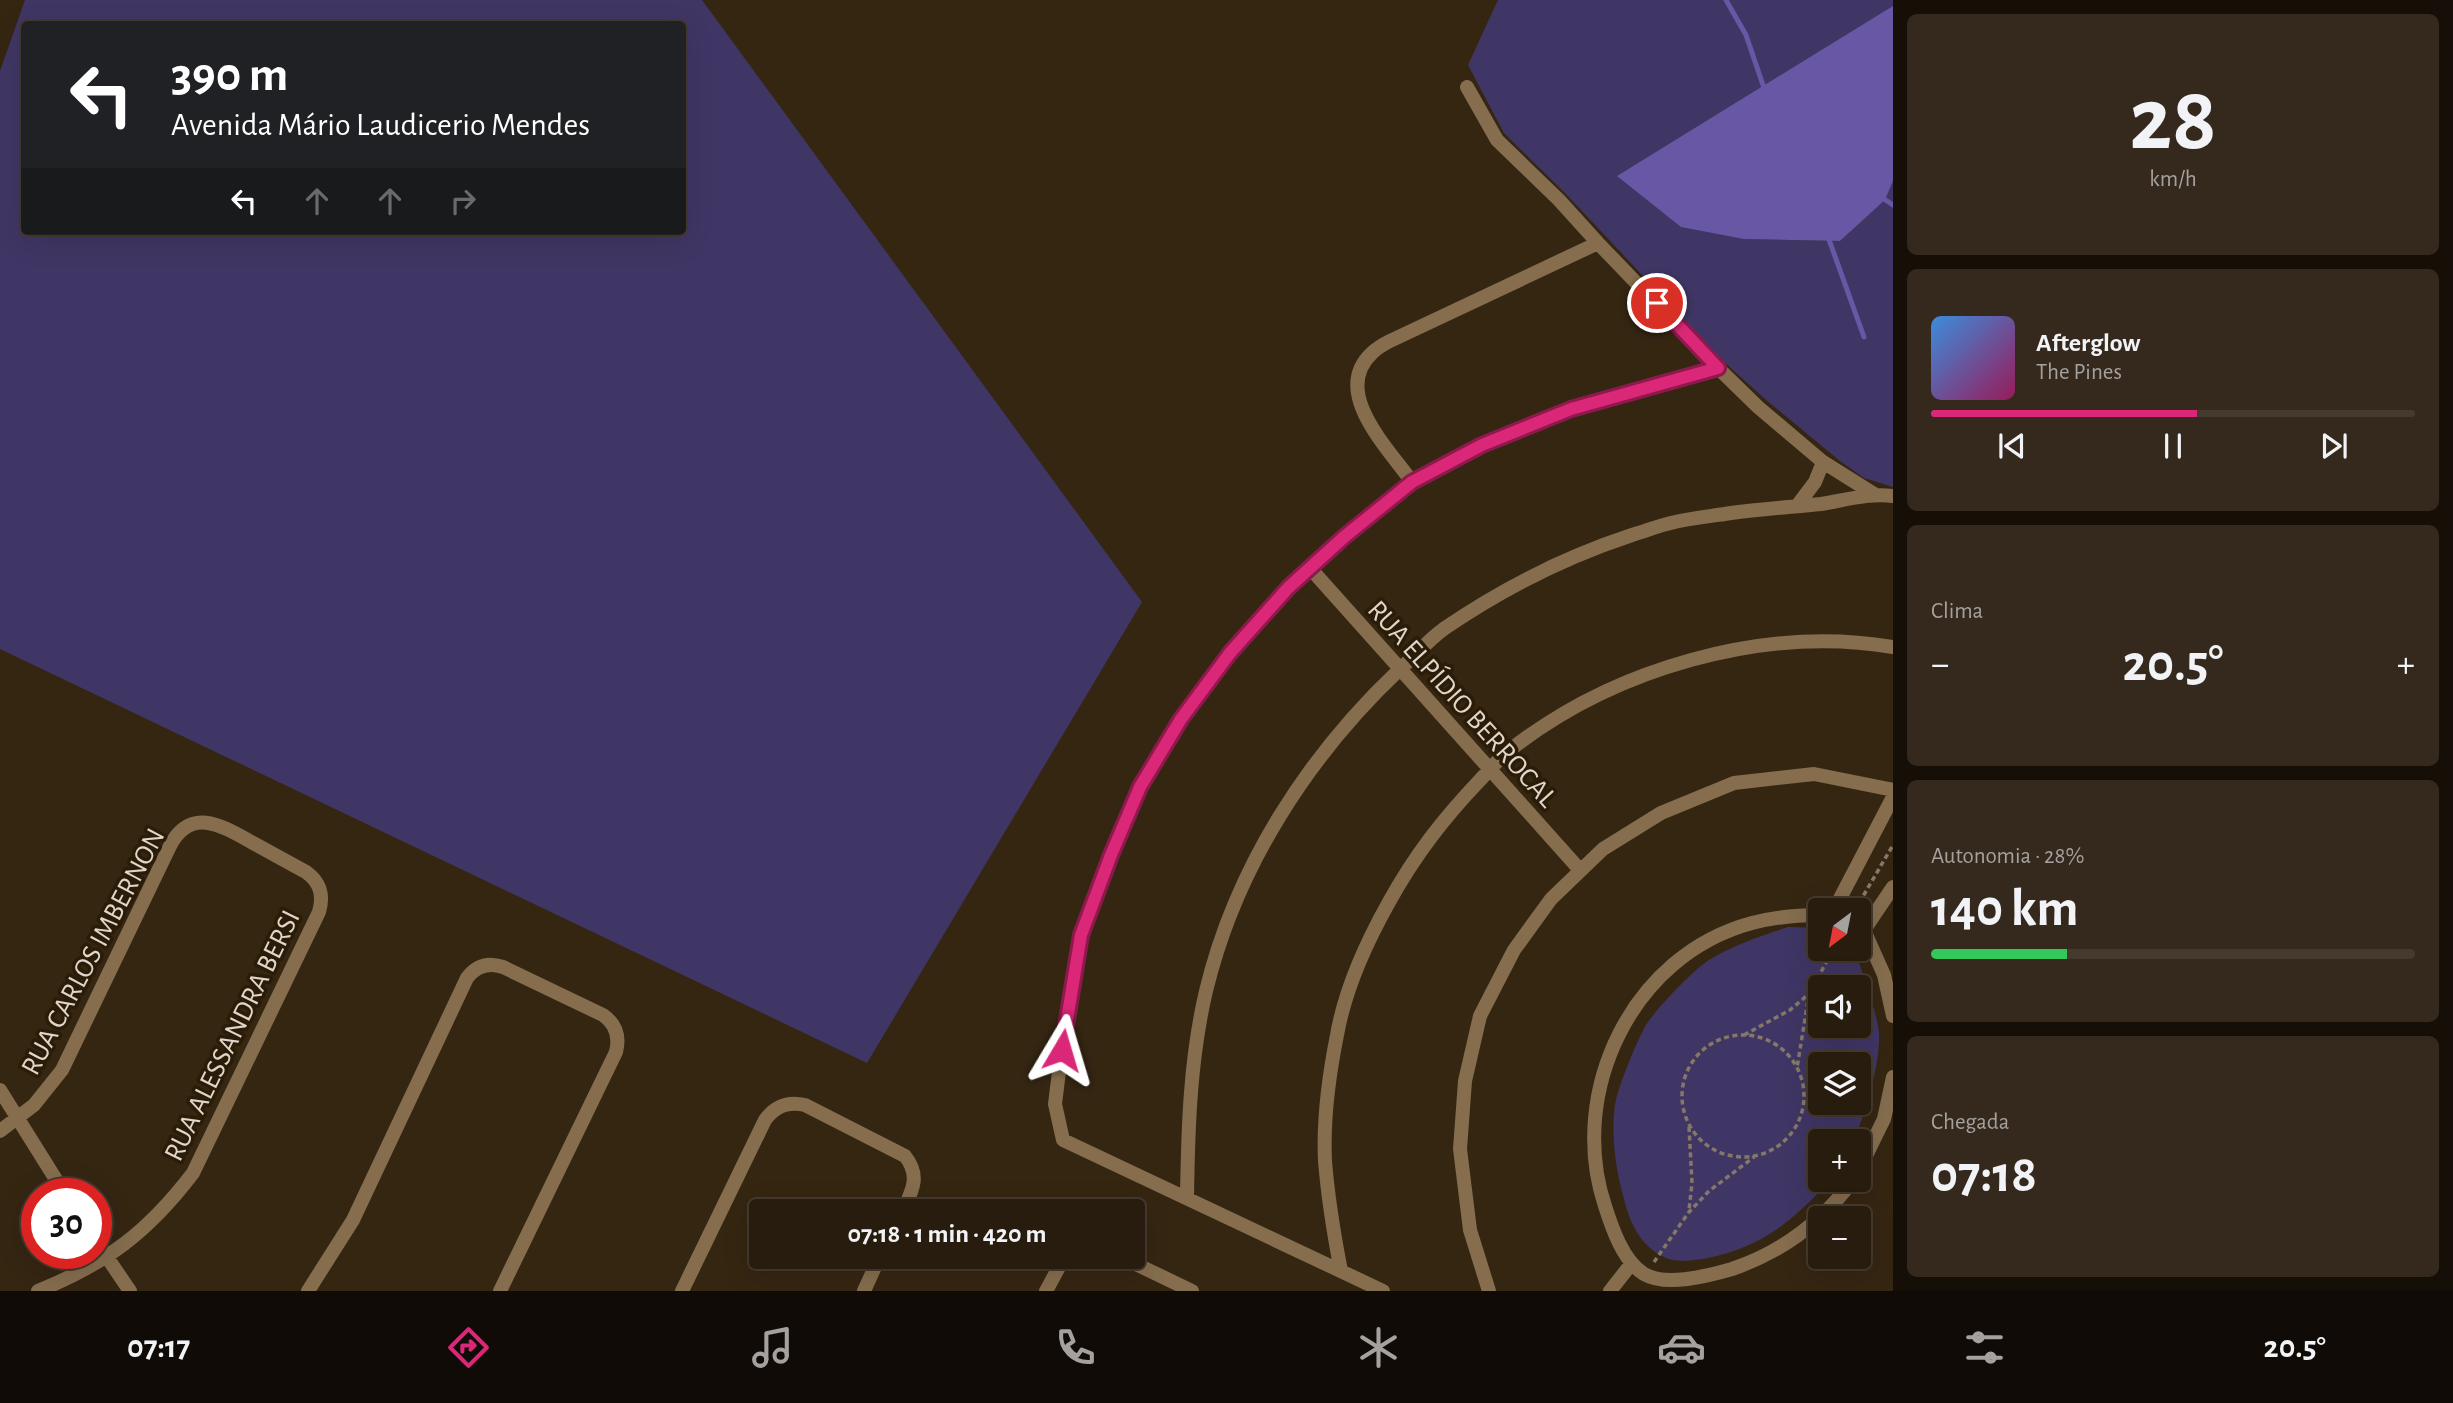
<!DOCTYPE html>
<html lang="pt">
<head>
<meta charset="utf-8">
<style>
  :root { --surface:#281c0e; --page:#34291c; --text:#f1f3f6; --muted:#a5a19e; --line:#443a2e; --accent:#db2777 }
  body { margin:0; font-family:"Alegreya Sans",sans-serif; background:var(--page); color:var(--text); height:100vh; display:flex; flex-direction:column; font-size:26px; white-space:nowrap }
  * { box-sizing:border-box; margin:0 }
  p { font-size:23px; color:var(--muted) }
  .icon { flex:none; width:38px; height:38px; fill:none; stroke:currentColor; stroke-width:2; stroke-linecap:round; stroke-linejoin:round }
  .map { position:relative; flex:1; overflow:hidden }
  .panel { display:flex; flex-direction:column; gap:14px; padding:14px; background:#160f08; width:560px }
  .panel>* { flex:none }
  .banner { position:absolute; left:21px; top:21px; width:665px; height:214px; border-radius:7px; box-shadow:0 7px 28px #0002,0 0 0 2px var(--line); background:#202124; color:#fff; overflow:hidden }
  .needle { width:46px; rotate:212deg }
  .fabs { position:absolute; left:1808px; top:898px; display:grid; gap:14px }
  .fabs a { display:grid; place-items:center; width:63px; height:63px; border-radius:7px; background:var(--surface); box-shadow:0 7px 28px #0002,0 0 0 2px var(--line); font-size:35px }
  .speed { position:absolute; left:21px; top:1178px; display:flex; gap:14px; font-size:35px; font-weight:700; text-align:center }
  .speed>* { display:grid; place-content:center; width:91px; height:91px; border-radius:50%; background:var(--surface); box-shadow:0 7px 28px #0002,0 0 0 2px var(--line); line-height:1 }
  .speed .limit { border:10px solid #d22; background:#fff; color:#111 }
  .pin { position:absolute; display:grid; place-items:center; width:60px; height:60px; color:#fff; margin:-30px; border:4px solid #fff; border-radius:50%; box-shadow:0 2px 7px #0007 }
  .me { position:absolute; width:77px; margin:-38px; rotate:7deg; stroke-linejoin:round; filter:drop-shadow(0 0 5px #0008) }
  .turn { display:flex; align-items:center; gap:24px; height:147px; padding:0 35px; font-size:32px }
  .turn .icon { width:91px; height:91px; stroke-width:2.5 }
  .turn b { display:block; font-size:49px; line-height:60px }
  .lanes { display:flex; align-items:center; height:66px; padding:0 35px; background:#0003; justify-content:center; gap:35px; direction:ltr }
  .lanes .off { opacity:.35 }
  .big { font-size:52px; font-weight:700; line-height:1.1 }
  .panel .card { flex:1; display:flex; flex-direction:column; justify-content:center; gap:10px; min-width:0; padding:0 24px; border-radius:10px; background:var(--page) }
  .panel .dial { align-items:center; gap:0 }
  .dial b { font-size:91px; line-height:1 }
  .song { display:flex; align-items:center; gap:21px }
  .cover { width:84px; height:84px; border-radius:10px; background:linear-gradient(135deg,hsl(210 70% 55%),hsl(330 70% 35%)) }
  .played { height:7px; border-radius:4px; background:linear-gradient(90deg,var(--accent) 55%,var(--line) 55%) }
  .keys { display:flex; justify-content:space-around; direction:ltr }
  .heat { display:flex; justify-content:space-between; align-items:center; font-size:38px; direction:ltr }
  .charge { height:10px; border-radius:5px; background:linear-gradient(90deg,#34c759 28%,var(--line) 0) }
  .trip { position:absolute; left:749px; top:1199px; width:396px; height:70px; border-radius:7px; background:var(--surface); box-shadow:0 7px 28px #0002,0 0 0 2px var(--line); font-weight:700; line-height:70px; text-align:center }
  .tab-bar { display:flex; height:112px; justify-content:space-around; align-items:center; background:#100b06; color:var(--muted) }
  .tab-bar .icon { width:49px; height:49px }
  .tab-bar .on { color:var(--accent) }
  .tab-bar b { font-size:32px; color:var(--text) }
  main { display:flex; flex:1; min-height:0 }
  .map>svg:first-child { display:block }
</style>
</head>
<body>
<main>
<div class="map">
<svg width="1893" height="1291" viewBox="0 0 1893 1291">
  <rect width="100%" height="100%" fill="#352612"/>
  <path fill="#403665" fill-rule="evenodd" d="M25 0H702L1142 602 867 1063 0 649V71ZM24 24H682V231H24Z
    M1498 0H1893V6L1744 239 1840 241 1885 200 1893 181V487L1864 478 1840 461 1765 399 1724 362 1565 193 1504 133 1468 65Z
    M1788 927 1820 928V948L1855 949C1862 974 1873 1000 1878 1026 1884 1051 1865 1118 1853 1141H1820V1180H1831C1792 1221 1764 1246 1708 1258 1696 1260 1676 1263 1666 1258 1639 1246 1629 1221 1623 1195 1615 1166 1611 1134 1615 1105 1618 1086 1637 1041 1646 1025 1657 1008 1692 971 1709 960 1733 945 1761 936 1788 927ZM1820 987H1858V1026H1820ZM1820 1064H1858V1102H1820Z"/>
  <path fill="#6857a4" d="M1893 6V181L1885 200 1840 241 1744 239 1681 227 1617 176Z"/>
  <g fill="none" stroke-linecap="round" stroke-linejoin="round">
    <path stroke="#6857a4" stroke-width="5" d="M1726 0 1746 35 1765 91
      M1881 197 1893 205
      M1827 234 1864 337"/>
    <path stroke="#857868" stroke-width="3.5" stroke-dasharray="5 3.5" stroke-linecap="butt" d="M1855 910 1893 845
      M1809 994 1834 948
      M1682 1096a61 61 0 1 1 122 0a61 61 0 1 1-122 0Z
      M1744 1035 1790 1010 1809 994 1797 1068
      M1689 1127 1692 1183 1689 1210
      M1654 1262 1689 1212 1709 1191 1754 1157"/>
    <path stroke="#856d4e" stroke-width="14" d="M1467 87 1497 140 1559 200 1598 243 1718 368 1758 407 1823 462 1874 494
      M1412 482C1389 449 1330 392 1372 353 1377 348 1384 344 1390 341L1598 243
      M1797 506 1815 482 1823 462
      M1310 568 1580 870
      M1834 910 1893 797
      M1820 915C1797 915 1775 917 1752 923 1632 955 1567 1092 1605 1206 1612 1228 1623 1261 1644 1274 1666 1287 1708 1276 1732 1269 1782 1252 1822 1222 1853 1180
      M1858 926 1864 930 1884 975 1893 1016
      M1864 930 1893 887
      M0 1090 65 1194
      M0 1131 34 1105 62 1070 170 846C191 805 224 827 253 843 271 853 288 862 306 872 320 882 324 895 319 912L193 1173C148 1232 107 1263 38 1291
      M1858 1172 1884 1119 1893 1077
      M1187 1198C1188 1128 1190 1059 1206 991 1236 867 1308 756 1399 670 1414 657 1428 640 1445 628 1502 589 1565 557 1632 535 1646 531 1660 525 1675 522 1693 518 1712 516 1731 513 1761 509 1791 507 1821 504 1846 500 1868 493 1893 496
      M96 1241 130 1291
      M1119 1256 1192 1291
      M1341 1271C1334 1235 1328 1198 1325 1161 1323 1120 1329 1075 1337 1035 1345 989 1366 943 1389 902 1415 855 1443 819 1480 780 1490 770 1499 758 1510 750 1613 669 1763 625 1893 647
      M308 1291 353 1220 467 978C476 966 488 962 503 967L603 1015C616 1024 620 1036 616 1052L500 1291
      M682 1291 765 1120C775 1106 788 1101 805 1105L905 1156C921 1176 912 1191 903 1211
      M864 1291 880 1256
      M1046 1291 1065 1256
      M1383 1291 1063 1140 1055 1104 1065 1023 1081 935 1110 855 1140 787 1181 719 1230 653 1288 588 1344 537 1412 482 1482 445 1571 409 1718 368
      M1489 1291 1470 1230 1460 1149 1465 1081 1480 1016 1514 950 1551 899 1603 849 1661 813 1734 783 1814 774 1893 790
      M1610 1291 1632 1263"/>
  </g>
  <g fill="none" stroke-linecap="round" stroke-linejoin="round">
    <defs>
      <path id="route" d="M1062 1050 1081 935 1111 855 1140 787 1181 719 1230 653 1288 588 1344 537 1412 482 1482 445 1571 409 1718 368 1657 303"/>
    </defs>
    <use href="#route" stroke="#8e194d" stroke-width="18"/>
    <use href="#route" stroke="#db2777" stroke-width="12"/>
  </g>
  <g text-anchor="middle" stroke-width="7" stroke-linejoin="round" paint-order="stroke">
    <g font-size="28" fill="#e0d6ca" stroke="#2b1c08">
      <text transform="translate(1463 703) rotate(48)" y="10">RUA ELPÍDIO BERROCAL</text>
      <text transform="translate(92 951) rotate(-62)" y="10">RUA CARLOS IMBERNON</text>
      <text transform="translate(231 1035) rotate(-64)" y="10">RUA ALESSANDRA BERSI</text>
    </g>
  </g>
</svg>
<div class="fabs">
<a><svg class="needle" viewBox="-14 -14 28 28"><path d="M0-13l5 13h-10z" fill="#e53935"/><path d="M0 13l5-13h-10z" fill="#a5a19e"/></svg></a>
<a><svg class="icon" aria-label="sound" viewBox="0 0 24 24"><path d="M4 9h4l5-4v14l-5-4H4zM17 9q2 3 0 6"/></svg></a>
<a><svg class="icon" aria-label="layers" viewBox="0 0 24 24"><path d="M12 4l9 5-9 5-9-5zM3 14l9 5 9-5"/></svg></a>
<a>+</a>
<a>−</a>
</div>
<div class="speed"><div class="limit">30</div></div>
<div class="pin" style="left:1657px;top:303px;background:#d93025"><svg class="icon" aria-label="arrive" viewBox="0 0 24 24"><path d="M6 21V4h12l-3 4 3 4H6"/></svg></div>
<svg class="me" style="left:1062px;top:1050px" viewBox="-20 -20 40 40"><path d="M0-17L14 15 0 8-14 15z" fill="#db2777" stroke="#fff" stroke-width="4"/></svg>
<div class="trip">07:18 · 1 min · 420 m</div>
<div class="banner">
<div class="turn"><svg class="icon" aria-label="left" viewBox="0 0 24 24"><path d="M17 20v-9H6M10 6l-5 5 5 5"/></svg><div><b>390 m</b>Avenida Mário Laudicerio Mendes</div></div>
<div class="lanes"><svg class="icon" aria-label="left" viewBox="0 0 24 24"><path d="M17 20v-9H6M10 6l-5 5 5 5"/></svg><svg class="icon off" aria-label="ahead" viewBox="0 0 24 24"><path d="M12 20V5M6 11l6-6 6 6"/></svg><svg class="icon off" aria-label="ahead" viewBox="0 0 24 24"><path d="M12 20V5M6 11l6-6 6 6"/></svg><svg class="icon off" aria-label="right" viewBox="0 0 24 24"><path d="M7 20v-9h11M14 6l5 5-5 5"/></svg></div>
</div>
</div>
<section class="panel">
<div class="card dial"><b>28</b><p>km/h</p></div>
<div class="card">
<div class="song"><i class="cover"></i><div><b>Afterglow</b><p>The Pines</p></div></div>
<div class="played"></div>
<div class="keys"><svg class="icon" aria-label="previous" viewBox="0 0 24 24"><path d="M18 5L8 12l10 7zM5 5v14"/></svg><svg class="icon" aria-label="pause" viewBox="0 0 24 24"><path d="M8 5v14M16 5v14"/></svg><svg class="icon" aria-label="next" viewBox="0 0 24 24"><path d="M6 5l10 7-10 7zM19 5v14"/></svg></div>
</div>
<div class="card"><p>Clima</p>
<div class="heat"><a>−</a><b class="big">20.5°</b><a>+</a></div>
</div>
<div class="card"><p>Autonomia · 28%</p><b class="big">140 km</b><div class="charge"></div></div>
<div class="card"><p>Chegada</p><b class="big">07:18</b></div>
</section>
</main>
<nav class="tab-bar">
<b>07:17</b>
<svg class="icon on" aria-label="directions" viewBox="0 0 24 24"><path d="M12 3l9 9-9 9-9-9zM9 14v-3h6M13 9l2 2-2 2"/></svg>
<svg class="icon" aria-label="music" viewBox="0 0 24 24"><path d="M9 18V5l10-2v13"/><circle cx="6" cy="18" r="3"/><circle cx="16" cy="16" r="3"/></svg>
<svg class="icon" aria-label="phone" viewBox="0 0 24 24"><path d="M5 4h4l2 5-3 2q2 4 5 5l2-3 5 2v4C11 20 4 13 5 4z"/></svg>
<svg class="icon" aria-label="climate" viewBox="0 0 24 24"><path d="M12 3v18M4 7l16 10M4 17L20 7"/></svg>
<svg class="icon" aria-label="car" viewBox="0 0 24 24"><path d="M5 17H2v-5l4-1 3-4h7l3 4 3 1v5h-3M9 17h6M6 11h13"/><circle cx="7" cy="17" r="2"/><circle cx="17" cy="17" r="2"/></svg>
<svg class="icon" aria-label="filters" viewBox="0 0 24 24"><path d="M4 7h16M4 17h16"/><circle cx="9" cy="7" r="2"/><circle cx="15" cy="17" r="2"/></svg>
<b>20.5°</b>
</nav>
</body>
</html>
